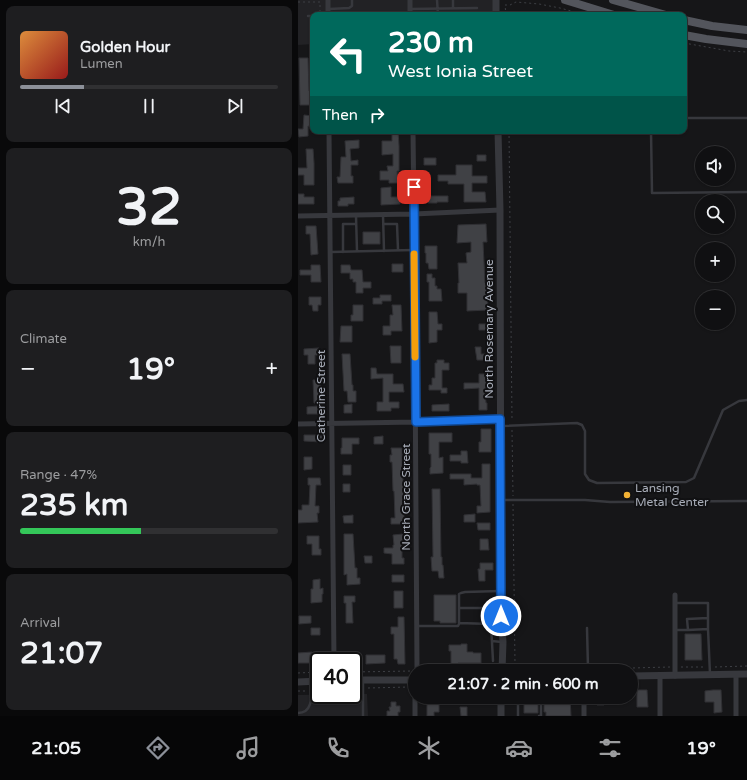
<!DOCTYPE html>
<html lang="en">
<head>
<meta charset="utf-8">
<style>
  :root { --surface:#101012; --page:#1e1e20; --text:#f1f3f6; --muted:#9c9d9f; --line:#303032; --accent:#8c9099 }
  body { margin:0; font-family:"Varela Round",sans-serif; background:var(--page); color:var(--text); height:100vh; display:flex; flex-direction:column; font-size:15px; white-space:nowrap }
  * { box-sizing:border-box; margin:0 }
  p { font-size:13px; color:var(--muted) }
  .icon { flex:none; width:22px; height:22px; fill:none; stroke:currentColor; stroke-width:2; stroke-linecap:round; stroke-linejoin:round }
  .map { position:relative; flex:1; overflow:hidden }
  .details { display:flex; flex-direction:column; gap:6px; padding:6px; background:#09090a; width:298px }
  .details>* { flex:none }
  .banner { position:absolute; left:12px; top:12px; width:377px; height:122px; border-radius:8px; box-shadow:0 1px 3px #0004,0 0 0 1px var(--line); background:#00695c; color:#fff; overflow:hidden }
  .buttons { position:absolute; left:397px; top:146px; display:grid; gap:8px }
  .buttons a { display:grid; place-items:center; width:40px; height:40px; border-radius:50%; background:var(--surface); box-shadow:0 1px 3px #0004,0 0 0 1px var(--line); font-size:20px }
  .speed { position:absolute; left:12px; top:652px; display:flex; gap:8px; font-size:20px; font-weight:700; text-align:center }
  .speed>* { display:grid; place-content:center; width:52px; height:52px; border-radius:50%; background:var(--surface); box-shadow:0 1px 3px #0004,0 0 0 1px var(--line); line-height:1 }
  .speed .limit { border:2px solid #111; border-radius:6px; background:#fff; color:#111 }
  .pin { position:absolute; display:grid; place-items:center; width:34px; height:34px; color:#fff; margin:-17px; border-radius:8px; box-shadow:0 2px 6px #0006 }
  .me { position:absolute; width:44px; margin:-22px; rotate:0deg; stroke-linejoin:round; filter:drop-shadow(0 0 3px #0008) }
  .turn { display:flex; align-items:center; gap:14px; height:84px; padding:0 12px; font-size:18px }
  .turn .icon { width:52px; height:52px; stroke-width:2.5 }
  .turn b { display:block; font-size:28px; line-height:34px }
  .then { display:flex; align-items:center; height:38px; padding:0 12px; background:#0003; gap:8px; font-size:15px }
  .big { font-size:30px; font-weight:700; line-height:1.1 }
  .details .tile { flex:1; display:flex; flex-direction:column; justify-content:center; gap:6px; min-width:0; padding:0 14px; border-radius:8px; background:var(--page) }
  .details .dial { align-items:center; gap:0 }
  .dial b { font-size:52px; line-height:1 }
  .song { display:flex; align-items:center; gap:12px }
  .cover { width:48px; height:48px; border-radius:6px; background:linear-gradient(135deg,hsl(30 70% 55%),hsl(0 70% 35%)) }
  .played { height:4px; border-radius:2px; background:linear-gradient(90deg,var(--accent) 25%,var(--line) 25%) }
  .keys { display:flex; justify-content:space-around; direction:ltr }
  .heat { display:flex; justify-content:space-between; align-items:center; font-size:22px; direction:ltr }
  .charge { height:6px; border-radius:3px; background:linear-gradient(90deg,#34c759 47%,var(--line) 0) }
  .trip { position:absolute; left:110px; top:664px; width:230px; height:40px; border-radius:20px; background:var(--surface); box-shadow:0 1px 3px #0004,0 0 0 1px var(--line); font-weight:700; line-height:40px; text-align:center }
  .menu { display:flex; height:64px; justify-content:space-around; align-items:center; background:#060607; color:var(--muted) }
  .menu .icon { width:28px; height:28px }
  .menu .active { color:var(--accent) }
  .menu b { font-size:18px; color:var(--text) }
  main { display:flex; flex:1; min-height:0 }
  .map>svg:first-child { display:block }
</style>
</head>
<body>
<main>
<section class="details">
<div class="tile">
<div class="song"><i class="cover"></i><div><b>Golden Hour</b><p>Lumen</p></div></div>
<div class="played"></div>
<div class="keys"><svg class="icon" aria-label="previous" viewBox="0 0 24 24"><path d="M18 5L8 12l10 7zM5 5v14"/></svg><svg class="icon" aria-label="pause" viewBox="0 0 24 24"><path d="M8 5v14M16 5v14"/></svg><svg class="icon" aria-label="next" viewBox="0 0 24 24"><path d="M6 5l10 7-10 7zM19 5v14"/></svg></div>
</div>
<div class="tile dial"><b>32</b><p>km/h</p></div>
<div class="tile"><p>Climate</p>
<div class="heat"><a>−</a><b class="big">19°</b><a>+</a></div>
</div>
<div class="tile"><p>Range · 47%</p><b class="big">235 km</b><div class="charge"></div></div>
<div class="tile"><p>Arrival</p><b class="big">21:07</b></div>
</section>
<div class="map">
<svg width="449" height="716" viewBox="0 0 449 716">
  <rect width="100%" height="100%" fill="#161618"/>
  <path fill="#222225" d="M0 0H198V15H15V44L0 45Z
    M55 694H69L70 716H0V695Z"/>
  <path fill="#404145" stroke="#303034" d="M1 58H10L11 91H12V105H2Z
    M6 115 15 116 14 127 10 126V136L1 137 0 129H5Z
    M94 131H100L101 146V171H99L100 183H91V180H82V171H90L89 166H95V154L84 155V141H94Z
    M61 140V148L52 149 53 161 60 160V165H53V176H55V183H40L39 177H42L43 157H48L47 141Z
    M8 149H15L16 163V185H6V175H0V168H9Z
    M179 155H188V161H179Z
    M126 158H138V165H126Z
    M158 165H174V176H189V183H174V192H187L188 202H166V184H150V181H140V175H158Z
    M93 187V197H102V204L83 205V188Z
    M0 194H6V197H16V204H0Z
    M130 196H150V202H139V203H130Z
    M56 197V204H50V206H40V201H42V198Z
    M188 224 189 242H185L187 283H189L190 310 169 311V293H160V283H161L160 263H169L168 253 173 252V242L159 243 160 225Z
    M8 226H18L20 254 13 255 12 234H8Z
    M65 232H82V244H65Z
    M127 246H139V269H131L130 263H128V253H127Z
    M94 264H105V272H94Z
    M13 265H22L23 282H13V275H2V270H13Z
    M43 265H52L53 270H64L65 282H73V288H65V293H58V282H55V279H52V273H43Z
    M129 274H134V278H137V286H139V289H143L144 301H131V282H129Z
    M82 295H93V301H84V304H75V298H82Z
    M11 297H23V305H20V311H15L14 305H11Z
    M55 305H65V321H53V315H55Z
    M94 305H103L104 331H93V335H85V326H92V315H95Z
    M131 312H139L140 324H144V330H139V342L131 343Z
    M181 324H190V330H181Z
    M43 326H54V342H42Z
    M92 346H103V363H93Z
    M177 347H183V354H190V360H179Z
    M21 348V355H17V364H10V355H6V349Z
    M44 354H52L54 385H55V391H58V402H50L49 391H46Z
    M139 360H146V363H151V370H144V388H149V393H143V390H131V385H134V378H137V363H139Z
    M73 368H78L79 374H95V384H105L106 392H91V402H101V408H93V411H79V402H85V378L73 379Z
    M181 374H191V385H193V392H187L188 403H189V410H181V388L166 389V383H181Z
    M15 380H22L24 403H16Z
    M54 404V413H46V405Z
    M151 404V411H134V405Z
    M20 406V414H9V407Z
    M183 429H193V452H181V442H183Z
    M131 433H154V442H141V458L145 457V473L132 474V468L133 467V454H131Z
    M6 435H24V442L6 441Z
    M85 436V444H76V437Z
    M44 438H61V444H54V454H43V448H44Z
    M93 448H104V468L107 503H106V524H93V518H97L96 491H95L94 462H92V455H94Z
    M163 451H169L170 463H163V461H152V455H163Z
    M6 457H14V469L6 470Z
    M184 464H192V512L179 513V506H183L182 485H179V484L166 485V479H152V474H173V478H184Z
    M45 465H53V475H45Z
    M10 478H22L23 485H18L17 506H21V513H19L20 522 0 523V510H4V505H11L12 485H10Z
    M45 484H52V492H45Z
    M134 489H142L143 557H144V565H145L146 578H141L140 571H134L133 557H135Z
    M177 514V522H166V515Z
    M55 515V523H46L45 516Z
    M179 523H192V530H180Z
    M46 534H55L57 568H59V578H62V584L49 585V574L46 575Z
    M105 534V542H104V558H106V564H94V554L86 553V548H95V545H96L95 535Z
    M9 536H21V549H23V555H14V544H9Z
    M182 539H190L191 550H182Z
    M66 556H74V563H67Z
    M182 563H195V570H187V581H181L180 569H182Z
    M94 575H106V582H94Z
    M22 579V589L25 588V594H24V602L13 603V589H15V580Z
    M96 591H105V608H96Z
    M136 595H158V623H142V621H136Z
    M46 596H57V602H54L55 623H48V603H46Z
    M1 616H13V623L1 624Z
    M100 617H106L107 664H100L99 659H96V634H93V627H100Z
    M13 628H22V635H13Z
    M387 634H403L404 660H387Z
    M163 644H169V652H175V653H183V663H160V665H153V651H151V645H163Z
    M14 652V654L26 653V661H21V663H0V653Z
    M68 655H87V663L68 664Z
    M339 690H349L350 707H339Z
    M415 690H423L424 712 416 713V702H407V691Z
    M129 697H147V702H141V712H136V716H129Z
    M248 697H272L273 716H248V712H246V704H248Z
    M299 697H305L306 705H299Z
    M93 702H98V706H102V712H100V716H89V711H92L91 707H93Z
    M226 704H240V713H226Z
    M162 707H169V716H163Z"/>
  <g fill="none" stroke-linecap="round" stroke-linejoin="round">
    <path stroke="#3d3f44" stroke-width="1" stroke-dasharray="2 3" stroke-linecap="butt" d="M0 2H22V15
      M208 15 207 5H212L218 2 241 4 262 8 288 15
      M386 43 431 51 449 52
      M211 131 214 420
      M214 430 215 496
      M215 504 217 664 215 670 286 669
      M383 667H408
      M417 667 449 666
      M295 669 372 667
      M124 671 193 670
      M55 672 114 671
      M0 673 21 672
      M55 688H60
      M70 688 112 687
      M0 691H9
      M17 691H21"/>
    <path stroke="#37383d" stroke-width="2.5" d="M139 0 140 15
      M155 0V8
      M31 9 51 8 54 6V0
      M112 9 179 8
      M10 16H15
      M386 118H449
      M353 131 354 193 449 192
      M85 215 86 251
      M58 216 59 251
      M86 224H99L100 250
      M33 252 115 250
      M45 252V224H58
      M203 426 279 423 284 425 287 431V474L291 480 299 483 388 482 396 478 425 410 441 401 449 400
      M203 500H287L312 502 449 501
      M377 603H410V629L390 630
      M161 608H188L194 617
      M202 616 194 617 193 624 161 623V594L163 593 167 592 202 591
      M193 624 195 661
      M120 626H160L161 624
      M289 628 290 668 289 671
      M410 629 412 674
      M377 630H390L389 619 410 618
      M194 641 204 642
      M65 680V716
      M220 697V716
      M241 697 243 701V716H241
      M0 713C16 713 13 694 13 683"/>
    <path stroke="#37383d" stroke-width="5" d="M30 0V15
      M112 0V15
      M31 131 36 661
      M115 131 116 214 119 667V671
      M0 216 116 214 202 210
      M0 424 118 422 202 419
      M377 595V676
      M438 675V716
      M362 676V716
      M286 697V716
      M117 716V679"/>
    <path stroke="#37383d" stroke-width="7" d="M198 0V15
      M200 131 202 210 203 616 205 642 204 671
      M333 676 449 674
      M55 680H117
      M0 682 21 681
      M203 716V697"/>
    <path stroke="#53555c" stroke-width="8" d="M267 0 316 15
      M315 0 368 15
      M386 20 414 26 449 30
      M386 35 408 39 449 44"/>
  </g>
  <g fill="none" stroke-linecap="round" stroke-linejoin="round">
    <defs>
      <path id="route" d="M116 187 118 422 202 419 203 616"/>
    </defs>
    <use href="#route" stroke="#114b97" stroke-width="10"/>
    <use href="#route" stroke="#1a73e8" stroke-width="7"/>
    <path stroke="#f59e0b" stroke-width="7" d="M116 254 117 357"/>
  </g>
  <circle fill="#f2b134" stroke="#111113" stroke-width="1.5" cx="329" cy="495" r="4"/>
  <g text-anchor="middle" stroke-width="4" stroke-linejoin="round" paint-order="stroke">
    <g font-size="12" fill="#a8adb8" stroke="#111113">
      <text transform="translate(191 329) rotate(-90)" y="4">North Rosemary Avenue</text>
      <text transform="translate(23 396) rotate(-90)" y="4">Catherine Street</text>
      <text transform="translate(108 497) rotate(-90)" y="4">North Grace Street</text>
    </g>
    <g font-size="12" fill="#a8adb8" stroke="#111113" text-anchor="start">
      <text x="337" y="492">Lansing<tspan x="337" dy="14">Metal Center</tspan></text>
    </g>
  </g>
</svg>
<div class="buttons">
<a><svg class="icon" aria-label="sound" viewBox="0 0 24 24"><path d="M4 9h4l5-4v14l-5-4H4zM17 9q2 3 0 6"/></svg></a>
<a><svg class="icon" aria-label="search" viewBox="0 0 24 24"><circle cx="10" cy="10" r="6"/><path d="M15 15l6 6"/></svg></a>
<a>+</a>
<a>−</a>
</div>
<div class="speed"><div class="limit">40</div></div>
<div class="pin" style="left:116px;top:187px;background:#d93025"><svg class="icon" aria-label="arrive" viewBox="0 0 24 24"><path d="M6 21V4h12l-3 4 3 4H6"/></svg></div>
<svg class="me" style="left:203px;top:616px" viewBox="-20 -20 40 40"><circle r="17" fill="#1a73e8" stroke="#fff" stroke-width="3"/><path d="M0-11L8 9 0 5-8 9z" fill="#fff"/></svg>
<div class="trip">21:07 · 2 min · 600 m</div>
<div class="banner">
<div class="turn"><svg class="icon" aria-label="left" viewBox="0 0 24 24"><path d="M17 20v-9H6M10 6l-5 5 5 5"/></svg><div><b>230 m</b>West Ionia Street</div></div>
<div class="then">Then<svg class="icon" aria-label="right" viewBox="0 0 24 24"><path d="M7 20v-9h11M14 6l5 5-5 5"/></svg></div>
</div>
</div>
</main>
<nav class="menu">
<b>21:05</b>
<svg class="icon active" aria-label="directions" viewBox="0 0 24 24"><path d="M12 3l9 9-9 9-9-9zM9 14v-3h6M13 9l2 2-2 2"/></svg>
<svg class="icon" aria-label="music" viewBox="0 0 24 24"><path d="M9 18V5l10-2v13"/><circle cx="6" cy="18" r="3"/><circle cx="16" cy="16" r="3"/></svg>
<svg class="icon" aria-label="phone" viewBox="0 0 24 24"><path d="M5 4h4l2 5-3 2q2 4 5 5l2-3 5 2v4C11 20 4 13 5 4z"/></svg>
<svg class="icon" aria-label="climate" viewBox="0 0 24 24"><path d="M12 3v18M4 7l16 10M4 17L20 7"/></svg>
<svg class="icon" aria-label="car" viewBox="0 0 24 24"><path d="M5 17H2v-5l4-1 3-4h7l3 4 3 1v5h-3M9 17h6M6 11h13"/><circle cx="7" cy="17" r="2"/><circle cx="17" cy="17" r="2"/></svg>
<svg class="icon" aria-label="filters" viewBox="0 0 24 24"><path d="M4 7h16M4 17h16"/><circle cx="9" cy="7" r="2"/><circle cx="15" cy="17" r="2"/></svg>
<b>19°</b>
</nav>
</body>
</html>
